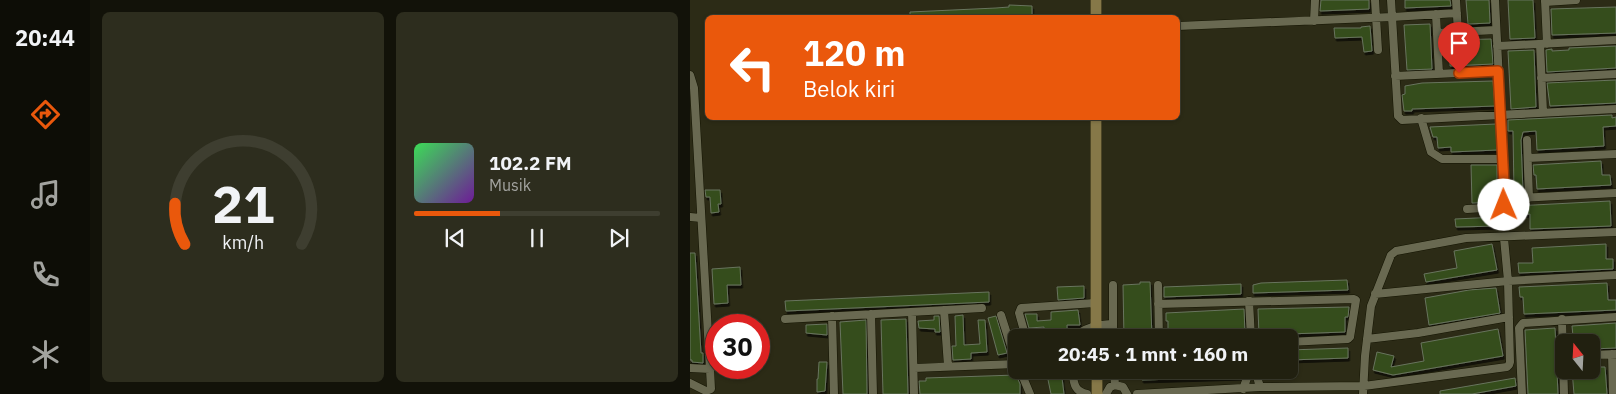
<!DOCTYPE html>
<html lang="id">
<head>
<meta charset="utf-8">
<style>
  :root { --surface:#212010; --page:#2d2d1e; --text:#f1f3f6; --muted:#a2a39f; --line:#3e3e30; --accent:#ea580c }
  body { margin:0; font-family:"IBM Plex Sans",sans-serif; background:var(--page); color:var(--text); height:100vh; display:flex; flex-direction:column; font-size:19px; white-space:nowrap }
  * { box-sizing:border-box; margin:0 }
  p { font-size:16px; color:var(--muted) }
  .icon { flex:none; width:28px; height:28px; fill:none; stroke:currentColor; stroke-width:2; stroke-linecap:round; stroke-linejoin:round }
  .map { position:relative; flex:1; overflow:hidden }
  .details { display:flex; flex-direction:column; gap:12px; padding:12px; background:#121209; width:600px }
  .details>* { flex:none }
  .guide { position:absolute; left:15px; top:15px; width:475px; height:105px; border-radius:8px; box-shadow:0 1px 4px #0004,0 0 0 1px var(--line); background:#ea580c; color:#fff; overflow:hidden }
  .needle { width:32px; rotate:342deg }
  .controls { position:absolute; left:865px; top:334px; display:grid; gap:10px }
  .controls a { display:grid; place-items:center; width:45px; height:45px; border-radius:8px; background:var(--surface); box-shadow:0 1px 4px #0004,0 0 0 1px var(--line); font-size:25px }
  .speed { position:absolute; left:15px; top:314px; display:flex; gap:10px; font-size:25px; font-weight:700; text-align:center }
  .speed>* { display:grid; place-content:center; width:65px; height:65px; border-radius:50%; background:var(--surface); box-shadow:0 1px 4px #0004,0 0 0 1px var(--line); line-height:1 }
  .speed .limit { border:8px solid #d22; background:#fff; color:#111 }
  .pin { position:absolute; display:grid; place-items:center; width:42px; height:42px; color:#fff; margin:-51px -21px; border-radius:50% 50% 50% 0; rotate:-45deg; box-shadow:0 0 5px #0007 }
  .pin .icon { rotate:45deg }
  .me { position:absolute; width:55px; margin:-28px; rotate:359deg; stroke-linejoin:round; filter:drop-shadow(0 0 4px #0008) }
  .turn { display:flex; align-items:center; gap:18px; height:105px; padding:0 15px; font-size:22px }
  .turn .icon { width:65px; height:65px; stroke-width:2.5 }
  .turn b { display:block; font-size:35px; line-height:42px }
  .details .card { flex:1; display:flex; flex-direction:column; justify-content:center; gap:8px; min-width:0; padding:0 18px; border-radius:8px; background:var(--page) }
  .details .dial { align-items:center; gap:0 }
  .dial svg { height:130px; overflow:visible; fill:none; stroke:var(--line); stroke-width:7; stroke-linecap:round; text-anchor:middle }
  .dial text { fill:var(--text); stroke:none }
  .song { display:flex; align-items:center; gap:15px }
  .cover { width:60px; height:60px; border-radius:8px; background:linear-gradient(135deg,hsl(130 70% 55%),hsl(280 70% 35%)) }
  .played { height:5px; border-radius:2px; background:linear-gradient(90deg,var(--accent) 35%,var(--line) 35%) }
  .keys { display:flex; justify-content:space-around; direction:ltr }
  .details .tiles { flex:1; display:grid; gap:12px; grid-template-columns:repeat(2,1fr) }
  .trip { position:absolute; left:318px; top:329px; width:290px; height:50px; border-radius:8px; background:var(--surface); box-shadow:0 1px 4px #0004,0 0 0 1px var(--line); font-weight:700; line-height:50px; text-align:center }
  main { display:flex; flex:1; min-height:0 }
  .tabs { display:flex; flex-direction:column; width:90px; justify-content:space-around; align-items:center; background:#0d0d06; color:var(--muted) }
  .tabs .icon { width:35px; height:35px }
  .tabs .current { color:var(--accent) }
  .tabs b { font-size:22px; color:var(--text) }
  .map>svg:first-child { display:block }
</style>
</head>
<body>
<main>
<nav class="tabs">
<b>20:44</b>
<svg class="icon current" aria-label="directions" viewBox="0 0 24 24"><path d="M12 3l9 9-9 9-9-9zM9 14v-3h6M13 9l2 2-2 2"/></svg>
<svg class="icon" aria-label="music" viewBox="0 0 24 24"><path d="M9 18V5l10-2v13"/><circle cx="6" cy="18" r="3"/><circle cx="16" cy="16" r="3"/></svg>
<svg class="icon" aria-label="phone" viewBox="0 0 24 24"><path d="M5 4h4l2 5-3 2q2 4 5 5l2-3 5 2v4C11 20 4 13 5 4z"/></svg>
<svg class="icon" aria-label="climate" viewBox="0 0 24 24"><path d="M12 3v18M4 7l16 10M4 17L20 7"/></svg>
</nav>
<section class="details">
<div class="tiles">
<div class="card dial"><svg viewBox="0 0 100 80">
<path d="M14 69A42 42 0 1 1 86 69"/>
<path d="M14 69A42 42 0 0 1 8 44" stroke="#ea580c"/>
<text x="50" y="56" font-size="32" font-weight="700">21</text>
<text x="50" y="72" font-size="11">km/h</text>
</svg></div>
<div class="card">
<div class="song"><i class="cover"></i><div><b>102.2 FM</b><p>Musik</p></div></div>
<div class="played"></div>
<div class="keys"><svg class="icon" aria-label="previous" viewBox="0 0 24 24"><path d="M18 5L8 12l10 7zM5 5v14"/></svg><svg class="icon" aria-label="pause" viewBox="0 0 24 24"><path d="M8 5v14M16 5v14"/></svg><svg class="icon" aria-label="next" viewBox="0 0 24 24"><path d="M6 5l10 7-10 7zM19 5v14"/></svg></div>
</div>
</div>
</section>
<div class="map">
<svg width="926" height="394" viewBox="0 0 926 394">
  <defs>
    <filter id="shadow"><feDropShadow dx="1.5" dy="3" stdDeviation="0" flood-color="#0009"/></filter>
  </defs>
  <rect width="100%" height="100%" fill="#2c2b16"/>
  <path fill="#354d1a" stroke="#68745e" filter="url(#shadow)" d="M631 0H679V9L630 11Z
    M715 0H760L761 6 715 8Z
    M776 0H799L800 23 778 24Z
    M818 0H843L845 38 820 39Z
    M319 5 342 6V16L319 17V15H305V18H220V12L306 8 319 7Z
    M926 7V33L862 35 861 9Z
    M740 24 742 69 717 70 714 25Z
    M680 26 682 51 674 52 672 37 645 38 644 28H671V27Z
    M757 38H764V40L801 39 803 64 760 66V51H754V41H757Z
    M926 46V68L857 72 856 50 862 49V51L879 50V48Z
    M844 50 846 107 821 109 818 51Z
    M926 80V103L860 106 857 83Z
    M803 81 805 106 722 109V111H714L712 95 715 94V86L732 83Z
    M922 115V118L926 117V126L913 127 914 146 847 150 846 131 833 132 831 140 833 192H824L823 131H818V120Z
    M806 124 807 150 761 152V147L748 148 747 137H743L740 127Z
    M911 161 912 175H920L921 185 847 189 846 175H844L843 165Z
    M781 165H807V202L782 203Z
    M15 190H30L31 204H28L29 212 21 213 20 197H16Z
    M920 201 921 226 840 229V214L825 215V206Z
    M808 217 809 226 766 227 765 219Z
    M802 244 807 270 736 282 734 274 767 268 764 251Z
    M916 244V259H923V269L829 273 828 263H843L842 248Z
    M0 253H5L11 353H13V363L2 362V360H0Z
    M50 267 51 285H37L38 303 24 304 22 269Z
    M657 280 658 290 563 293V285L571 283Z
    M450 282H460L462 338H434L433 285 450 284Z
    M917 283 918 300H926V310L834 314 833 297H830L829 287Z
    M551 284V294L474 297V287Z
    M394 286V298L368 300 367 287Z
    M806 288 810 313 739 325 735 298 779 290Z
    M299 292V302L96 311 95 301Z
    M659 307 658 317H655V332L569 335 568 309Z
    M554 309 555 334 478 338V321H476V313Z
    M388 310 390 325H377V330H373V338H354V327L339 328 335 314H347V321L361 320V312Z
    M273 315 274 345 290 344 288 320H295L297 352 281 353V359L263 360 262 346H266L265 316Z
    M244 316H249L250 332H245V329L229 328 228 321 244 320Z
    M306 316 317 353 308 355 298 318Z
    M216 319 218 394H193L191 320Z
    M176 320 177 394H153L150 322Z
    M926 323V348L901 349V335L883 336 882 326Z
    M137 324V335L116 333V325Z
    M865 328 868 394H838L835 330Z
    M808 329 813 356 703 375 683 370 687 352 704 356 701 367 734 361 731 343Z
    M658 348V358L599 360V350Z
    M129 362H137L135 391 127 392V379H128Z
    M901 367H915L917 394H884L882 370H901Z
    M356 370H371L374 394H361Z
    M458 370H551V377L452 380 451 372H458Z
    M326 375 330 384V394H230L229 381H236V378Z
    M825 378 826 386 782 394H750V391Z"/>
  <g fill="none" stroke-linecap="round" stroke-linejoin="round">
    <defs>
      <path id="street" d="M685 0 688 50
        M701 0 708 116 712 120 926 109
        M766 0 768 32
        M855 0 857 44
        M855 2 886 0
        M746 14 749 74
        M624 21 625 0
        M488 26 702 17 767 13
        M747 33 806 30
        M850 44 853 112
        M807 46 926 40
        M0 75 4 88 20 369 0 368
        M705 76 808 71
        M851 78 926 74
        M731 118 741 152 752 159H812
        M837 140 839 198
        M838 158 926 154
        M831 198 926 193
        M777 209 812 207 815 202 805 0
        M0 217 11 218
        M468 285 469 338
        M685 294 818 281 926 275
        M559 301 561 338
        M468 304 664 299 666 300 660 337 658 339 599 342
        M254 310 258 366
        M222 312 224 394
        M181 314 183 394
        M311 315 326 362
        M142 316 144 394
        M95 319 292 308
        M872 319 874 394
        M336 338 329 313 331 308 405 303
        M384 338C394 327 408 325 422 324
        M423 338V285
        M677 339 728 333 819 317
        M922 354 923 394
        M901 355 926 354
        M224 368 326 364
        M330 370 340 394
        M382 370C384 382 383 391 397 394
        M424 370 425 385
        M565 370 570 387
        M0 383 16 391 21 389 20 369
        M553 389 560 370
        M416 394 420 387 425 385 433 387 437 394
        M447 394 570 387 674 386 817 367 819 365 820 362 818 281 814 238
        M673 394 675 356 681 306 701 255 706 251 776 238 926 232
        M832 394 829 328 833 323 926 317"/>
      <path id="secondary" d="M406 0V18
        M406 118V338
        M407 394V370"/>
    </defs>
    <use href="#street" stroke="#141402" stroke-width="9"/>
    <use href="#secondary" stroke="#141402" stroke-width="12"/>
    <use href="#street" stroke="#696951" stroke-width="8"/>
    <use href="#secondary" stroke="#867848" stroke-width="11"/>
  </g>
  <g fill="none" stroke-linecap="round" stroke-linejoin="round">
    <defs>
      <path id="route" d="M769 73 808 71 815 202 814 205"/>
    </defs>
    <use href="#route" stroke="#983908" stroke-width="12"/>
    <use href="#route" stroke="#ea580c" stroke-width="9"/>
  </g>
</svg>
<div class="controls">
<a><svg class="needle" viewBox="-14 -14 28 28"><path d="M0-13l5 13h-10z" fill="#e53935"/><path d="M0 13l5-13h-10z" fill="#a2a39f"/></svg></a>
</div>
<div class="speed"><div class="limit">30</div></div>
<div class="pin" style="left:769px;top:73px;background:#d93025"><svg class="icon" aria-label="arrive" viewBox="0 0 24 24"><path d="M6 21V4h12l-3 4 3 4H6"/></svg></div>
<svg class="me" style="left:814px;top:205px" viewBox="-20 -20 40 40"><circle r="19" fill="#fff"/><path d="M0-13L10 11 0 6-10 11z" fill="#ea580c"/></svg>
<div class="trip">20:45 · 1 mnt · 160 m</div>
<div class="guide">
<div class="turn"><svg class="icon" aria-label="left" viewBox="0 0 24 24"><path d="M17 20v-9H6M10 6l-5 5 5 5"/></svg><div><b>120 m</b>Belok kiri</div></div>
</div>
</div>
</main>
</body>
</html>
